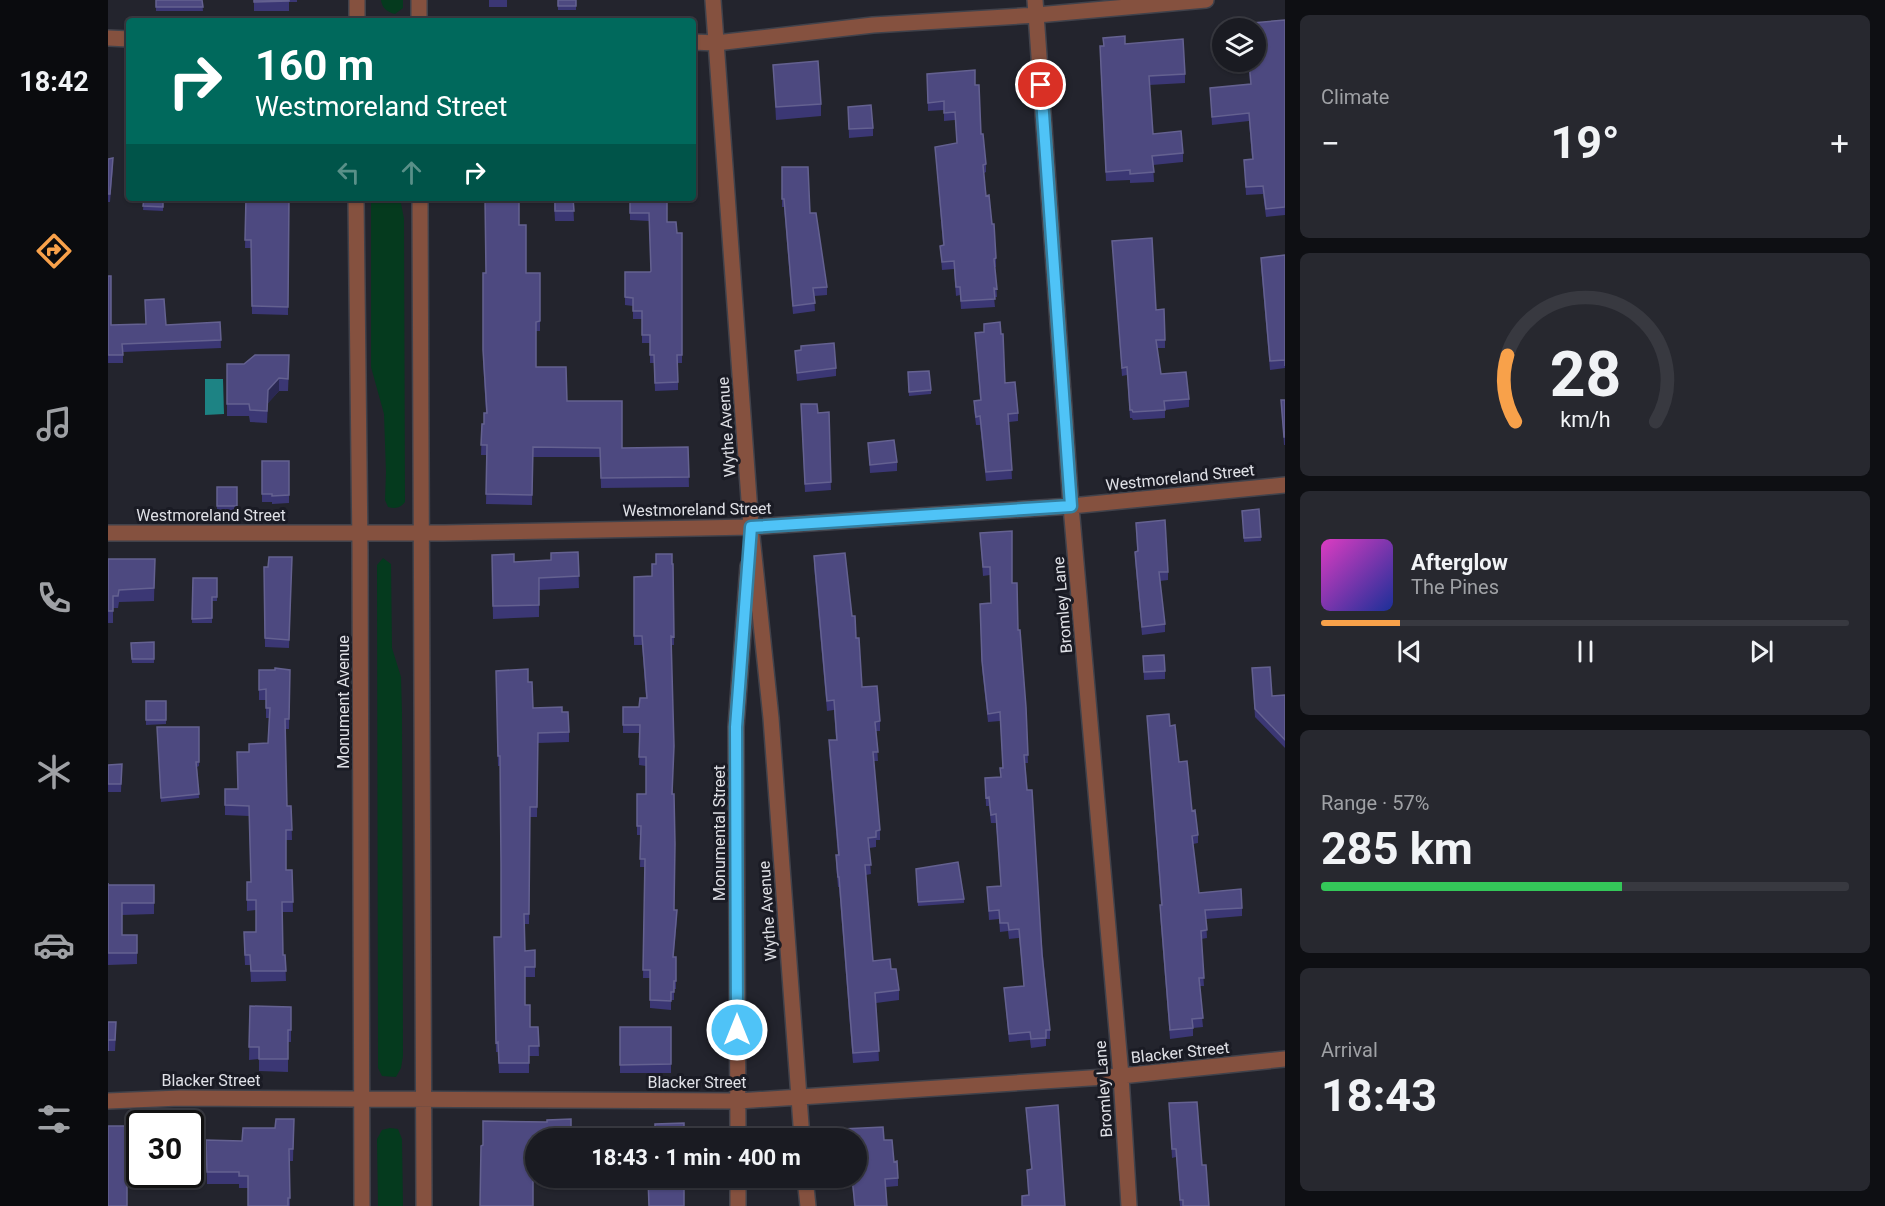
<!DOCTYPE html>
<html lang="en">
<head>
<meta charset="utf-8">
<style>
  :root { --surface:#1a1b22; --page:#27282f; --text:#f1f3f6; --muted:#9fa1a5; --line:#383940; --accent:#f8a14a }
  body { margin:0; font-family:Roboto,sans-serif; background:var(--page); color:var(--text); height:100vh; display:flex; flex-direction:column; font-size:22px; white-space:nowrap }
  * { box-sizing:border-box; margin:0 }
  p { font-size:20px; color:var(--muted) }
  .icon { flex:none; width:33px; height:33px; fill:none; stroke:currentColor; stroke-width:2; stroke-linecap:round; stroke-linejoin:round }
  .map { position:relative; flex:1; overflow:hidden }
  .sheet { display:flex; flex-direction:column; gap:15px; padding:15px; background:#0e0f13; width:600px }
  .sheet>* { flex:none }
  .banner { position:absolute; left:18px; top:18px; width:570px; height:183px; border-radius:6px; box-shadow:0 2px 4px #0004,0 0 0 2px var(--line); background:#00695c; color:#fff; overflow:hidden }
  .buttons { position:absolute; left:1104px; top:18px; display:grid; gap:12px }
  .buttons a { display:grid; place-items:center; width:54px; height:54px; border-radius:50%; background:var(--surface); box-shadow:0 2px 4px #0004,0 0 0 2px var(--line); font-size:30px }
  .speed { position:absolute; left:18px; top:1110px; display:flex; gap:12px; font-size:30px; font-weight:700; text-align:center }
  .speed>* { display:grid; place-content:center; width:78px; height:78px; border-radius:50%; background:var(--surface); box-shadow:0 2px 4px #0004,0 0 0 2px var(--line); line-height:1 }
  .speed .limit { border:3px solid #111; border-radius:9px; background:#fff; color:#111 }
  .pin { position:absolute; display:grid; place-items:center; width:51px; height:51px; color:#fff; margin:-26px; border:3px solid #fff; border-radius:50%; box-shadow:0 2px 6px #0007 }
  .me { position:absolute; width:66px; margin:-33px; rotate:0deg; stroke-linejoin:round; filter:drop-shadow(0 0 4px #0008) }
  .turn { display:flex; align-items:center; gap:21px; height:126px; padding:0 30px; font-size:27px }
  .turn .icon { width:78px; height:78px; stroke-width:2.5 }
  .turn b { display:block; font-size:42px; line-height:51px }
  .lanes { display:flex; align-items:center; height:57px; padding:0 30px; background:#0003; justify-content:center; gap:30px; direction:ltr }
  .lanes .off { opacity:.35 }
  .big { font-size:45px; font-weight:700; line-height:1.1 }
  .sheet .tile { flex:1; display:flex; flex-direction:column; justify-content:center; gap:9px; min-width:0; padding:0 21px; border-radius:9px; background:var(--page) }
  .sheet .dial { align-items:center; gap:0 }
  .dial svg { height:156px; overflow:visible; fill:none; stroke:var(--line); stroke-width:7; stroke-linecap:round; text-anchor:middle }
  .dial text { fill:var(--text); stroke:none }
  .song { display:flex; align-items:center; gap:18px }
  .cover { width:72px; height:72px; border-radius:9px; background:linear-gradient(135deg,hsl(310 70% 55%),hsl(230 70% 35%)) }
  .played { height:6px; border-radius:3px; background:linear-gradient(90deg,var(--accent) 15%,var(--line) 15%) }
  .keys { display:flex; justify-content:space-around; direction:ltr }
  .heat { display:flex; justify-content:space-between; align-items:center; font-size:33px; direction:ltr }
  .charge { height:9px; border-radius:4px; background:linear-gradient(90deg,#34c759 57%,var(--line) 0) }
  .trip { position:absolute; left:417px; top:1128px; width:342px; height:60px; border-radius:30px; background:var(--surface); box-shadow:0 2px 4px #0004,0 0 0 2px var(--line); font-weight:700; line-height:60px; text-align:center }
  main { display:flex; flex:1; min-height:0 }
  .dock { display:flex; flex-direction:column; width:108px; justify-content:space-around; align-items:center; background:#0a0b0e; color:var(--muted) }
  .dock .icon { width:42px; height:42px }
  .dock .on { color:var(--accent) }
  .dock b { font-size:27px; color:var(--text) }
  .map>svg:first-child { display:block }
</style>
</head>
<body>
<main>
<nav class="dock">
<b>18:42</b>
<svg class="icon on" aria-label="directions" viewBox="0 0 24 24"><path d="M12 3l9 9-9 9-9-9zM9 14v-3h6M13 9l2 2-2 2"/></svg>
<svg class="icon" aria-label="music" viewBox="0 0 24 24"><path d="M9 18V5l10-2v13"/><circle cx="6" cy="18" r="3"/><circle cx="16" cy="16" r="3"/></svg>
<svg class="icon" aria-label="phone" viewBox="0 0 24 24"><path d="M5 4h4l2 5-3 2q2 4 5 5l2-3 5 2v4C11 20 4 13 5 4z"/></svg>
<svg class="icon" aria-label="climate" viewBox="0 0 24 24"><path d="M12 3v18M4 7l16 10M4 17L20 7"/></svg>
<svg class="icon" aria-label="car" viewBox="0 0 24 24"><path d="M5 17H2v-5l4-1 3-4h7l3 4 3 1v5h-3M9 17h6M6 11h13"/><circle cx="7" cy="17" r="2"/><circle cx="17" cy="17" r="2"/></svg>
<svg class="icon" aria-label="filters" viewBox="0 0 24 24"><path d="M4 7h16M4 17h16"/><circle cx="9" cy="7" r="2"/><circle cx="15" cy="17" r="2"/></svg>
</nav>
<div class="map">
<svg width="1177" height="1206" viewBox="0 0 1177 1206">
  <rect width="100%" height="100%" fill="#23242d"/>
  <path fill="#053a1e" d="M273 0H295V8L287 14C279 12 274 8 273 0Z
    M263 198H292L296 219 297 502C292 508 288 509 280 507L277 500 278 472 276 414 263 367Z
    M275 558 283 564 284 648 293 677 294 712 295 1056 293 1068 288 1077 274 1076 270 1068 269 565Z
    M282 1128 290 1129 294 1139 295 1206H270L269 1139 274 1130Z"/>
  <path fill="#1d8384" d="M97 379H115L116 414 97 415Z"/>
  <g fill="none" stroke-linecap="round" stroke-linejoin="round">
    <defs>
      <path id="minor" d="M249 0V21
        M605 0 643 527 663 718 694 1138
        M927 0 963 506 1013 1076 1021 1206
        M311 21V0
        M0 38 21 39
        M585 42 608 43 765 25 929 15 1098 0
        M248 198 252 549 254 1206
        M312 198 316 1206
        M0 533H336L643 527 963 506 1177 485
        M0 1101 72 1098 630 1101 1013 1076 1177 1059
        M630 1138 628 727 640 566
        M630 1178V1206
        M697 1178 700 1206"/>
    </defs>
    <use href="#minor" stroke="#41424b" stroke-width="18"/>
    <use href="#minor" stroke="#85513f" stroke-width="15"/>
  </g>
  <path fill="#3b3774" d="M48 0H94L95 11H48Z
    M146 0H189V2H181V11H146Z
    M381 0H399V7H381Z
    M450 0H468V10H450Z
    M1177 20V215L1158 217 1155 194 1138 195 1136 160 1144 159 1141 121 1104 125 1102 88 1142 84 1141 62H1148V28H1144V23Z
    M995 38 1017 44 1077 74V83L1041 85 1045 134 1075 153V162L1045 165 1046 182 1022 183V180L998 181 992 56 995 46Z
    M665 65 713 104V116L668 120Z
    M819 74 867 85 873 134 878 164V172L876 173 878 196 884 224 888 258V267H887L889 297H886L887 307 853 309 852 295 848 296 846 269 834 270 832 246 835 245 827 147 849 143 847 120 836 121V110L820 111Z
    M740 107 765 128V136L741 138Z
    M0 159 5 166 2 202H0Z
    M674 167 702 213 719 287V295L706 296 707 311 685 314 676 207H674Z
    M36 198H55V211L35 210Z
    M138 198H181L180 315 144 314 143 248H137Z
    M377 198H465L466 221H447L446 202 411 203V225L418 273H432V331H428V367L459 401 514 448 580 447 581 487 493 488 492 457H425L424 505 378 504 379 455H373L374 424H376L378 413 375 360V273H378Z
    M522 198 559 222 569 233H574V363H570V390L547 391 546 363H542V343H534V319H525V306L517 305V272H542L543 271 541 221 522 220Z
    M1004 241 1048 310 1057 340V348H1049L1053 374 1081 399V407L1057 410V418L1025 420 1024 418H1022L1019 375 1014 376Z
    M1177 255V374V368L1162 370 1153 266V258Z
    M0 276 3 325H58L112 322 113 348 15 352V363H0Z
    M876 324 897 383 910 413V421L901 422 904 479 878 481 872 425H868L866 409V401L872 400 867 333 876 332Z
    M687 351 728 368V376L689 381Z
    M119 364 181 367 180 391H171L160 403 159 423 142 422 141 416H119Z
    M800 372 823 390V394L801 396Z
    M1173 400H1177V445H1176Z
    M721 412 723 490 697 492 693 413Z
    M760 443 789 462V471L762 473Z
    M154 461H181V503L164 504V502H154Z
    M109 487H129V510H109Z
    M1151 509 1153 541 1136 542 1134 511Z
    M1028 523 1060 572V580L1052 581 1057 624V632L1034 635 1027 560V552L1029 551Z
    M872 533 904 583 910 630 918 707 920 763H917L942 1030V1039H938V1046L923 1048 922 1040 901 1042 896 988 916 986 911 938 901 939 900 931 892 932 891 919 881 920 879 887 893 886 888 823H883L881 806H878L877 778 892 777V768H895L892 721 880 722 874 669 872 612 883 603 882 575 875 576Z
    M470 552 471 588 431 590V617L385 619 384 567 406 562 443 560Z
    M706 556 744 616 748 638 754 687 772 721V731H768L770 761H765L772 830V840H768V847L761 848 763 874 758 875 765 961 783 969 791 990V1000L768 1003 771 1061 745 1063 731 887H730L728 864V855H730L721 750V740H728L726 710 719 711 706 566Z
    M184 557 181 648 157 647 156 567H160Z
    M0 559H47L46 601 11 602 10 608H5V623H0Z
    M564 564H565L566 645H563L566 910 569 918 565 957H568V989H566V1000H563V1010L542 1008V978H535L537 867H532L533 835H529V794H538V766L531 765 532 733H515V707H531L538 698 534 645H526V577L544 576Z
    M85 578H109V601H104V623H84Z
    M46 642V663H24L23 643Z
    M1035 656 1057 671V679L1036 680Z
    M1144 668 1164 696 1177 695V748L1147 717Z
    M151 670H182L181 729H177L179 806H183L184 840H178V870H184L185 912H174L175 955H177L178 981 143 982 142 965H137L136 943 148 932V910L139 911V882H143L141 816 117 815V789H130L141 752 160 743 161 718H158V700H151Z
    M388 671 420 682 425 708 454 712 461 732V742L430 743 429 817H422L421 924H417V951L427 950V977H417V1005L422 1027H430L431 1056H421V1073H391L390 1052H388L386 937H393V871L392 766H390Z
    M38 701H58V724L38 725Z
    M1039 716 1062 726 1090 835V843L1085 844 1091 893 1134 908V916L1098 919 1099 938 1093 939 1096 986H1091L1095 1027 1085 1028V1036L1062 1039 1052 914V905H1053Z
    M49 727H91V766L89 767 91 798 53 802Z
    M14 764 13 792H0V765Z
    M808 869 856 899V903L810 906Z
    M0 883V885H46V914L14 915V935H29V964L0 965Z
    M142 1006 183 1007V1042H180V1072L151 1071V1059L141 1060Z
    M0 1022 8 1033 7 1051H0Z
    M512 1027H563V1073H512Z
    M1061 1103 1094 1165 1101 1206H1072L1068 1157 1064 1158Z
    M918 1108 957 1206H914V1196L920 1195 919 1170 923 1169Z
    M186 1119 185 1161H181L182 1206H140V1188H131V1184H99L98 1140 134 1141 167 1128Z
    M734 1129 776 1140 786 1162 790 1178V1186L778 1187 779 1206H746L744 1178H748V1138H734Z
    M428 1138V1173H425L373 1146Z"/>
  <path fill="#2a2852" d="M171 378V391L160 403 159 423 160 390Z
    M569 910V918L565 965V957Z
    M32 1165V1174L19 1178V1169Z"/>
  <path fill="#4d4980" stroke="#646190" stroke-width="1.5" d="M48 0H94L95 7H48Z
    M146 0H181V1L146 2Z
    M450 0H468V6H450Z
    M1177 20V207L1158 209 1155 186 1138 187 1136 160 1145 159 1141 113 1104 117 1102 88 1143 84 1141 62H1148V28H1144V23Z
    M1017 36V44L1075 39 1077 74 1041 76 1045 134 1073 131 1075 153 1044 156 1046 172 1022 174V170L998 172 992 46H996L995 38Z
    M710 61 713 104 668 107 665 65Z
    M867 70V85H871L873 134H875L878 164 875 165 878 196 881 195 884 224H886L888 258 886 259 889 289 886 288 887 299 853 301 852 287H848L846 261 834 262 832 246 836 245 827 147 849 143 847 112 836 113V101L820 103 819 74Z
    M763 105 765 128 741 129 740 107Z
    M5 158 2 194H0V159Z
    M674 167H700L702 213H708L719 287 705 288 707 303 685 306 676 199H674Z
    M36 198H55V207L35 206Z
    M138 198H181L180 307 144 306 143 240H137Z
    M377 198H411V225H418V273H432V321L428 322V367H458L459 401H514V448L580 447 581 477 493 478 492 448 425 447 424 495 378 494 379 445H373L374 424H376V413H379L375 350V273H378Z
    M447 198H465L466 211H447Z
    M522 198H559V222H568L569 233H574V355H569L570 382 547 383 546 355H542V335H534V311H525V298L517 297V272H542L543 271 541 213H522Z
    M1044 238 1048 310 1056 309 1057 340H1048L1053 374 1078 372 1081 399 1056 401 1057 410 1025 412 1024 410H1022L1019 367 1014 368 1004 241Z
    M1177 255V366V360L1162 361 1153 258Z
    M0 276H3V325L38 324 37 300 56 299 58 325 112 322 113 340 14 344 15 355H0Z
    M892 322 893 334H895L897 383 907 382 910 413 900 414 904 470 878 472 872 416 868 417 866 401 873 400 867 333 876 332V324Z
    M726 343 728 368 689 373 687 351 693 350V346Z
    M147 355H181L180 379 171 378 160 390 159 411 142 410 141 404H119V364H136Z
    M821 371 823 390 801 392 800 372Z
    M1173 400H1177V437H1176Z
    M693 404H709L710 413 721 412 723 482 697 484Z
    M786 440 789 462 762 465 760 443Z
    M154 461H181V495L164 496V494H154Z
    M109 487H129V506H109Z
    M1151 509 1153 537 1136 538 1134 511Z
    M1057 520 1060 572H1051L1057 624 1034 627 1027 552 1030 551 1028 523Z
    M904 531V583H909L910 630H912L918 707 920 755H916L919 790H924L934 954 942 1030H938V1038L923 1039 922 1032 901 1034 896 988 916 986 911 929 901 930 900 923H892L891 910 881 911 879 887 893 886 888 814 883 815 881 797 878 798 877 778 893 777 892 768H895L892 712 880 714 874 661 872 604 883 603 882 567H875L872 533Z
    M470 552 471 576 431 578V605L385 606 384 555 406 554V562L443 560V553Z
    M737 553 744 616H747L748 638H751L754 687 769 686 772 721 767 722 770 752H765L772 830 768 831V837L760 838 763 865H757L765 961 782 959 783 969H788L791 990 767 993 771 1051 745 1053 731 877H730L728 855H731L721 740H729L726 700 719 701 706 556Z
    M548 554H564V564H565L566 637 563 636 566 746 564 794H566L567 844 566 910H569L565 957H568V981H566V992H563V1001L542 1000V970H535L537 859H532L533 826H529V794H538V757H531L532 725H515V707H531L532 698H539L534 636H526V577L544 576V564H548Z
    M161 557H184L181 640 157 638 156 567H160Z
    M0 559H47L46 588 11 590 10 596H5V611H0Z
    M85 578H109V597H104V618L84 619Z
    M46 642V659H24L23 643Z
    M1056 655 1057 671 1036 672 1035 656Z
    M1162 667 1164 696 1177 695V740L1147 709 1144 668Z
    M167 668 182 670 181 719H177L179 806H183L184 830H178V870H184L185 902H174L175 955H177L178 971H143L142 955H137L136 932H148V900H139V882H143L141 806 117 805V789H130L129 752H141V744L160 743 162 708H158V689L151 690V670H167Z
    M420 669V682H424L425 708 454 707V712H460L461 732 430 733 429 807H422L421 914H416L417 951 427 950V967H417V1005H422V1027H430L431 1046H421V1063H391L390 1042 388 1043 386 937H393V863L392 756H390L388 671Z
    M38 701H58V720H38Z
    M1061 714 1062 726 1067 725 1071 762 1079 761 1084 811 1087 810 1090 835 1084 836 1091 893 1133 889 1134 908 1097 910 1099 930 1093 931 1096 978H1091L1095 1018 1084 1019 1085 1028 1062 1030 1052 905H1054L1039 716Z
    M49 727H91V762H88L91 794 53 798Z
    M14 764 13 784H0V765Z
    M850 862 856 899 810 902 808 869Z
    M0 883V885H46V903H14V935H29V953H0Z
    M142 1006 183 1007V1030H180V1059H151V1047H141Z
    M0 1022H8L7 1040H0V1051Z
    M512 1027H563V1064L512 1065Z
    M1089 1102 1094 1165H1098L1101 1206H1075V1200H1072L1068 1149H1064L1061 1103Z
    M950 1105 957 1206H914V1196L921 1195 919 1170 924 1169 918 1108Z
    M168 1119H186L185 1149H181L182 1198H180V1206H140V1176H131V1172H99L98 1140 134 1141 135 1128H167Z
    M463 1119V1138H428V1163H425V1206H372L373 1146 375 1145V1121L439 1122V1120Z
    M576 1123V1138H547V1124Z
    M0 1126H20L19 1147 32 1144V1165L19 1169V1206H0Z
    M775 1127 776 1140H784L786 1162 789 1161 790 1178 777 1179 779 1206H747L744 1178H748V1138H735L734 1129Z
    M540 1178H576V1206H541Z"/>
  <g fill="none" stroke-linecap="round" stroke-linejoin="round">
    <defs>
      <path id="route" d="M629 1030 628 727 643 527 963 506 933 85"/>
    </defs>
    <use href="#route" stroke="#337fa1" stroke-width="15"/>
    <use href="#route" stroke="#4fc3f7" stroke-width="10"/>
  </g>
  <g text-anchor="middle" stroke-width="6" stroke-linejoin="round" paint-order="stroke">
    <g font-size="16" fill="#dfe0e6" stroke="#1a1b24">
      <text transform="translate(618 427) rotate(-94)" y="6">Wythe Avenue</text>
      <text transform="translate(1072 477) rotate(-6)" y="6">Westmoreland Street</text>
      <text transform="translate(589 509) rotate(-1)" y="6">Westmoreland Street</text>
      <text x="103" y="521">Westmoreland Street</text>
      <text transform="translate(954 605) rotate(-95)" y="6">Bromley Lane</text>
      <text transform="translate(235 702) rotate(-90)" y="6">Monument Avenue</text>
      <text transform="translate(611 833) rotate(-90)" y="6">Monumental Street</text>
      <text transform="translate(659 911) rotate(-94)" y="6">Wythe Avenue</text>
      <text transform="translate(1072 1052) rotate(-6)" y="6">Blacker Street</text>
      <text x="103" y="1086">Blacker Street</text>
      <text x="589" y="1088">Blacker Street</text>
      <text transform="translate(995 1089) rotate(-94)" y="6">Bromley Lane</text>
    </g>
  </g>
</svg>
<div class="buttons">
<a><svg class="icon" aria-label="layers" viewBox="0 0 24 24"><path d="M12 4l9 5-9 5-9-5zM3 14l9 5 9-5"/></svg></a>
</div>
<div class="speed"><div class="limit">30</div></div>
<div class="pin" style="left:933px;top:85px;background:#d93025"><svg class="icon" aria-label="arrive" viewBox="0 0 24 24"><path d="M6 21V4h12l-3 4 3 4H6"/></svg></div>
<svg class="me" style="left:629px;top:1030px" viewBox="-20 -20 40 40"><circle r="17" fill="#4fc3f7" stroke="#fff" stroke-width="3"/><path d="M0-11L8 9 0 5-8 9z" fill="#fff"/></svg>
<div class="trip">18:43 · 1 min · 400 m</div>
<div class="banner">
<div class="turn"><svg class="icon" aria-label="right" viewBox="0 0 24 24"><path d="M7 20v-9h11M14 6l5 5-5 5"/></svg><div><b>160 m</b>Westmoreland Street</div></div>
<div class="lanes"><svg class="icon off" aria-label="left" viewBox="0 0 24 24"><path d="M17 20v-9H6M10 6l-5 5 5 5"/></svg><svg class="icon off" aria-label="ahead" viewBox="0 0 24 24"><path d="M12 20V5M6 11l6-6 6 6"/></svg><svg class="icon" aria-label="right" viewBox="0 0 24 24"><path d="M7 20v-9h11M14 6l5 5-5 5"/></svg></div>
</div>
</div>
<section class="sheet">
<div class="tile"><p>Climate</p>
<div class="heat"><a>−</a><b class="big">19°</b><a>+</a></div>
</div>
<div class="tile dial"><svg viewBox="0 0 100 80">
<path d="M14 69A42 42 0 1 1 86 69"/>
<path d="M14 69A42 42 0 0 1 10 35" stroke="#f8a14a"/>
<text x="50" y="56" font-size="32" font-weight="700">28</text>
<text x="50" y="72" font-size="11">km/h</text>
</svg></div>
<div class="tile">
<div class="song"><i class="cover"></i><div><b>Afterglow</b><p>The Pines</p></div></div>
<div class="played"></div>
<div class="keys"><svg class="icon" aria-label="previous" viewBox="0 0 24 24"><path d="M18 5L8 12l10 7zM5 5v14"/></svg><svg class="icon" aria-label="pause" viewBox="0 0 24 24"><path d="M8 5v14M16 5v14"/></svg><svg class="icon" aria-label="next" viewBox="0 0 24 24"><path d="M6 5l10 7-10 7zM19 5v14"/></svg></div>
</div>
<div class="tile"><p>Range · 57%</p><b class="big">285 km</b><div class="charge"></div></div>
<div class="tile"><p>Arrival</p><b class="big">18:43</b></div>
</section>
</main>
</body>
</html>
